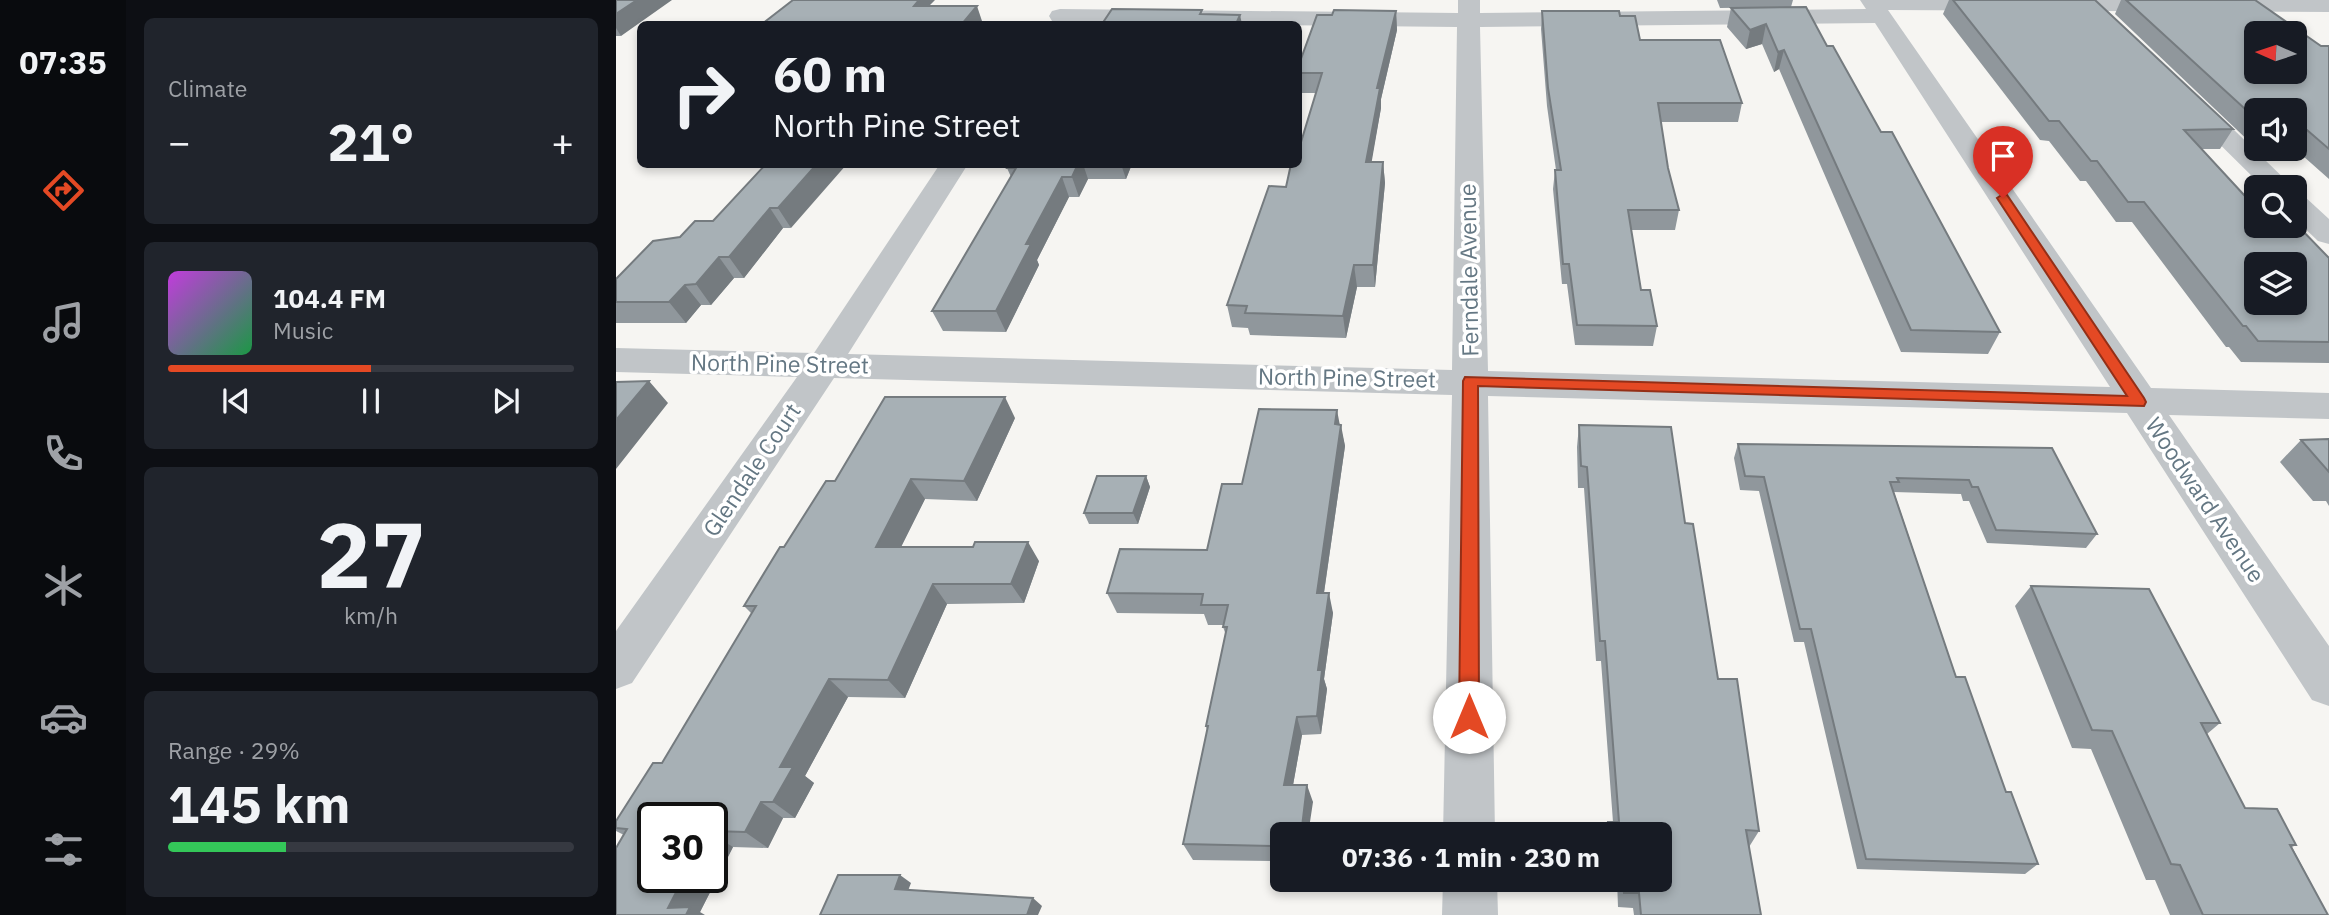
<!DOCTYPE html>
<html lang="en">
<head>
<meta charset="utf-8">
<style>
  :root { --surface:#171b24; --page:#20242c; --text:#f1f3f6; --muted:#9ea1a6; --line:#363941; --accent:#e44924 }
  body { margin:0; font-family:"IBM Plex Sans",sans-serif; background:var(--page); color:var(--text); height:100vh; display:flex; flex-direction:column; font-size:26px; white-space:nowrap }
  * { box-sizing:border-box; margin:0 }
  p { font-size:23px; color:var(--muted) }
  .icon { flex:none; width:38px; height:38px; fill:none; stroke:currentColor; stroke-width:2; stroke-linecap:round; stroke-linejoin:round }
  .map { position:relative; flex:1; overflow:hidden }
  .panel { display:flex; flex-direction:column; gap:18px; padding:18px; background:#0d0f14; width:490px }
  .panel>* { flex:none }
  .hud { position:absolute; left:21px; top:21px; width:665px; height:147px; border-radius:10px; box-shadow:0 4px 10px #0003; background:#171b24; color:var(--text); overflow:hidden }
  .needle { width:46px; rotate:273deg }
  .tools { position:absolute; left:1628px; top:21px; display:grid; gap:14px }
  .tools a { display:grid; place-items:center; width:63px; height:63px; border-radius:10px; background:var(--surface); box-shadow:0 4px 10px #0003; font-size:35px }
  .speed { position:absolute; left:21px; top:802px; display:flex; gap:14px; font-size:35px; font-weight:700; text-align:center }
  .speed>* { display:grid; place-content:center; width:91px; height:91px; border-radius:50%; background:var(--surface); box-shadow:0 4px 10px #0003; line-height:1 }
  .speed .limit { border:4px solid #111; border-radius:10px; background:#fff; color:#111 }
  .pin { position:absolute; display:grid; place-items:center; width:60px; height:60px; color:#fff; margin:-72px -30px; border-radius:50% 50% 50% 0; rotate:-45deg; box-shadow:0 0 7px #0007 }
  .pin .icon { rotate:45deg }
  .me { position:absolute; width:77px; margin:-38px; rotate:0deg; stroke-linejoin:round; filter:drop-shadow(0 0 5px #0008) }
  .turn { display:flex; align-items:center; gap:24px; height:147px; padding:0 21px; font-size:32px }
  .turn .icon { width:91px; height:91px; stroke-width:2.5 }
  .turn b { display:block; font-size:49px; line-height:60px }
  .big { font-size:52px; font-weight:700; line-height:1.1 }
  .panel .tile { flex:1; display:flex; flex-direction:column; justify-content:center; gap:10px; min-width:0; padding:0 24px; border-radius:10px; background:var(--page) }
  .panel .dial { align-items:center; gap:0 }
  .dial b { font-size:91px; line-height:1 }
  .song { display:flex; align-items:center; gap:21px }
  .cover { width:84px; height:84px; border-radius:10px; background:linear-gradient(135deg,hsl(290 70% 55%),hsl(140 70% 35%)) }
  .played { height:7px; border-radius:4px; background:linear-gradient(90deg,var(--accent) 50%,var(--line) 50%) }
  .keys { display:flex; justify-content:space-around; direction:ltr }
  .heat { display:flex; justify-content:space-between; align-items:center; font-size:38px; direction:ltr }
  .charge { height:10px; border-radius:5px; background:linear-gradient(90deg,#34c759 29%,var(--line) 0) }
  .trip { position:absolute; left:654px; top:822px; width:402px; height:70px; border-radius:10px; background:var(--surface); box-shadow:0 4px 10px #0003; font-weight:700; line-height:70px; text-align:center }
  main { display:flex; flex:1; min-height:0 }
  .dock { display:flex; flex-direction:column; width:126px; justify-content:space-around; align-items:center; background:#090b0e; color:var(--muted) }
  .dock .icon { width:49px; height:49px }
  .dock .current { color:var(--accent) }
  .dock b { font-size:32px; color:var(--text) }
  .map>svg:first-child { display:block }
</style>
</head>
<body>
<main>
<nav class="dock">
<b>07:35</b>
<svg class="icon current" aria-label="directions" viewBox="0 0 24 24"><path d="M12 3l9 9-9 9-9-9zM9 14v-3h6M13 9l2 2-2 2"/></svg>
<svg class="icon" aria-label="music" viewBox="0 0 24 24"><path d="M9 18V5l10-2v13"/><circle cx="6" cy="18" r="3"/><circle cx="16" cy="16" r="3"/></svg>
<svg class="icon" aria-label="phone" viewBox="0 0 24 24"><path d="M5 4h4l2 5-3 2q2 4 5 5l2-3 5 2v4C11 20 4 13 5 4z"/></svg>
<svg class="icon" aria-label="climate" viewBox="0 0 24 24"><path d="M12 3v18M4 7l16 10M4 17L20 7"/></svg>
<svg class="icon" aria-label="car" viewBox="0 0 24 24"><path d="M5 17H2v-5l4-1 3-4h7l3 4 3 1v5h-3M9 17h6M6 11h13"/><circle cx="7" cy="17" r="2"/><circle cx="17" cy="17" r="2"/></svg>
<svg class="icon" aria-label="filters" viewBox="0 0 24 24"><path d="M4 7h16M4 17h16"/><circle cx="9" cy="7" r="2"/><circle cx="15" cy="17" r="2"/></svg>
</nav>
<section class="panel">
<div class="tile"><p>Climate</p>
<div class="heat"><a>−</a><b class="big">21°</b><a>+</a></div>
</div>
<div class="tile">
<div class="song"><i class="cover"></i><div><b>104.4 FM</b><p>Music</p></div></div>
<div class="played"></div>
<div class="keys"><svg class="icon" aria-label="previous" viewBox="0 0 24 24"><path d="M18 5L8 12l10 7zM5 5v14"/></svg><svg class="icon" aria-label="pause" viewBox="0 0 24 24"><path d="M8 5v14M16 5v14"/></svg><svg class="icon" aria-label="next" viewBox="0 0 24 24"><path d="M6 5l10 7-10 7zM19 5v14"/></svg></div>
</div>
<div class="tile dial"><b>27</b><p>km/h</p></div>
<div class="tile"><p>Range · 29%</p><b class="big">145 km</b><div class="charge"></div></div>
</section>
<div class="map">
<svg width="1713" height="915" viewBox="0 0 1713 915">
  <rect width="100%" height="100%" fill="#f6f5f2"/>
  <g fill="none" stroke-linecap="round" stroke-linejoin="round">
    <path fill="#c1c5c8" fill-rule="evenodd" d="M842 0H864V13L1250 9 1244 0H1713V12L1272 10 1535 388 1713 393V419L1553 415 1713 646V706L1696 700 1511 413 872 396 879 835H827L836 395 218 378 16 683 0 689V631L181 377 0 372V348L198 353 324 164H352L232 354 836 370 841 27 444 23 436 21 433 16 436 11 444 9 842 13ZM1259 23 1494 387 872 371 864 27Z
      M1575 94 1584 97 1677 187H1647L1566 107 1562 102 1566 97Z
      M1678 193 1688 196 1713 219V244L1702 241 1678 218Z
      M827 880H881L882 915H826Z"/>
  </g>
  <path fill="#90979c" fill-rule="evenodd" d="M0 0 5 36H0Z
    M1101 0H1177L1175 7 1104 8Z
    M1333 0H1479L1617 129 1604 149H1585L1640 226 1713 258V363L1625 362 1613 347H1610L1516 222H1500L1470 181H1464L1433 141 1424 140 1327 14Z
    M1505 0H1639L1705 46H1713V179L1678 148V110H1640V148L1499 14Z
    M1115 8 1211 46 1265 132 1384 332 1372 354 1285 352 1163 69 1158 72 1146 44 1130 49 1111 27Z
    M780 11 781 30 765 99V108L755 162H767L769 183 759 287H741L730 338 634 335 632 328 616 327 611 305 670 187 682 164 700 93H683L682 67 716 15Z
    M926 11 1004 16 1024 40 1126 103 1122 122H1045L1052 168 1063 210 1059 230H1015L1025 290 1041 326 1037 346 959 345 951 284H946L937 189 939 170H940L931 106 925 29Z
    M150 164 175 228H167L128 278H118L95 305H85L70 323H0V279L64 237 97 221Z
    M393 164H516L510 179H472L463 197H453L421 260 423 265 390 332 327 331 316 311 395 177 391 168Z
    M399 418 361 501 309 499 285 547 423 561 408 603 331 604 289 698 232 697 189 776 198 783 179 818H167L152 848 117 847 84 912 0 915 8 835 0 831V821L46 763 136 614 128 606 168 547 219 481ZM96 817V877H37Z
    M724 425 729 446 708 593 717 613 708 679 711 689 705 734 686 735 677 785 697 802 667 835V850H666L665 861 577 860 567 844 591 730 590 726 610 635 607 627V625H592L588 614 501 613 491 593 591 550 626 484Z
    M963 425 1069 523 1102 679 1143 831 1133 847 1145 915H1018L1017 908 1002 907 1001 880H1045V835H989L992 822H997L985 661H980L968 488H962L961 447Z
    M1713 439V506L1710 501H1697L1664 462 1685 440Z
    M1122 444 1436 448 1481 534 1470 548 1371 543 1353 501H1347L1345 494 1278 492 1340 677 1422 864 1409 874 1241 869 1188 642H1178L1143 491 1124 490 1118 458Z
    M530 476 534 487 522 524H473L468 513Z
    M1415 586 1604 723 1591 734 1629 808 1680 845 1676 847 1712 915H1554L1539 880H1530L1475 749 1456 748 1399 606Z"/>
  <path fill="#757b7f" d="M21 0H56L5 36 0 28V14Z
    M294 0H319L307 12 310 18Z
    M361 6 367 24H346Z
    M780 11 781 30 765 99V108L752 183 750 162 761 88Z
    M624 15 626 24H620Z
    M1150 24 1146 44 1130 49 1134 30Z
    M1168 50 1163 69 1158 72 1162 52Z
    M767 162 769 183 759 287 757 265Z
    M201 164H231L175 228 162 208Z
    M462 164H467L472 179 463 197 456 177Z
    M505 164H516L510 179Z
    M446 177 453 197 421 260 423 265 390 332 380 311 410 244Z
    M154 208 167 228 128 278 113 257Z
    M103 257 118 278 95 305 80 284Z
    M738 265 741 287 730 338 727 316Z
    M69 285 85 305 70 323 53 302Z
    M33 381 52 403 0 469V420Z
    M389 397 399 418 361 501 348 481Z
    M721 410 725 431 719 424Z
    M725 425 729 446 705 613 701 593Z
    M530 476 534 487 522 524 517 513Z
    M295 479 309 499 275 567 260 547Z
    M412 542 423 561 408 603 395 584Z
    M317 584 331 604 289 698 272 680Z
    M713 593 717 613 708 679 711 689 705 734 701 716 702 670Z
    M213 679 232 697 189 776 198 783 179 818 157 802 164 767Z
    M681 717 686 735 674 802 668 785Z
    M691 785 697 802 692 835H685Z
    M145 802 167 818 152 848 129 832Z
    M96 834 117 847 84 912 89 915H67L52 908 68 877H96Z
    M659 834 666 850 665 861 658 846Z
    M284 875 295 883 290 896 279 889Z
    M417 898 426 906 422 915H411Z"/>
  <path fill="#a7b0b5" stroke="#757b7f" stroke-width="2" fill-rule="evenodd" d="M0 0H21L0 14Z
    M177 0H303L298 6H361L346 24H146Z
    M1337 0H1479L1617 129 1568 130 1640 208V226H1682L1713 258V342L1642 341 1630 326H1627L1528 202H1512L1481 161H1475L1443 121H1433ZM1640 264H1678V303H1640Z
    M1510 0H1639L1705 46H1713V149L1691 130H1678V110H1640V119ZM1640 33H1678V72H1640Z
    M1190 7 1211 46H1217L1265 132H1276L1384 332 1295 330 1168 50 1162 52 1150 24 1134 30 1115 8Z
    M496 9 586 10 584 14 624 15 620 24H486Z
    M718 10 780 11 761 88H764L750 162H767L757 265H738L727 316 629 313 631 306 611 305 653 186 670 187 675 164H682V152L706 73H682V67L701 15H716Z
    M926 11H1003L1004 16H1019L1024 40H1104L1126 103H1042L1052 168 1063 210H1012L1025 290H1034L1041 326 961 325 953 264H947L939 170H945L932 88Z
    M150 164H201L162 208H154L113 257H103L80 284 69 285 53 302H0V279L37 241 64 237 79 221H97Z
    M393 164H462L456 177H446L410 244H415L380 311H316L400 168H391Z
    M33 381 0 420V382Z
    M269 397H389L348 481 295 479 260 547H357L359 542H412L395 584H317L272 680 213 679 164 767H177L157 802H145L129 832 96 831V817H37V877H68L52 908 74 907 70 915H0V848L11 829 0 828V821L37 763H46L140 606H128L164 547H168L210 481H219Z
    M643 409 721 410 719 424 725 425 701 593H713L702 670H706L701 716 681 717 668 785H691L685 835 659 834 658 846 567 844 592 726H590L611 627H607L612 605H585L587 594 491 593 504 549 591 550 606 484H626Z
    M963 425 1055 427 1069 523 1077 524 1102 679H1121L1143 831 1130 830 1145 915H1025L1023 893H1008L1007 880H1045V835H993L992 822H1003L989 641H984L971 467 965 466Z
    M1713 439V472L1685 440Z
    M1122 444 1436 448 1481 534 1380 530 1362 487H1356L1353 480 1281 478 1283 482H1274L1340 677H1349L1390 792H1395L1422 864 1250 859 1195 629H1184L1148 477 1129 476Z
    M481 476H530L517 513H468Z
    M1415 586 1533 589 1604 723H1585L1629 808 1661 809 1680 845H1674L1712 915H1587L1564 865 1555 864 1496 731 1476 730Z
    M222 875H284L279 889 417 898 411 915H204Z"/>
  <path fill="#e44924" stroke="#942f17" stroke-width="2" d="M1387 194 1391 195 1528 398 1530 402 1528 406 862 386 863 717 860 724 853 726 846 724 843 717 847 381 849 377 1511 396 1381 198Z"/>
  <g text-anchor="middle" stroke-width="7" stroke-linejoin="round" paint-order="stroke">
    <g font-size="23" fill="#647783" stroke="#fff">
      <text transform="translate(853 270) rotate(-91)" y="8">Ferndale Avenue</text>
      <text transform="translate(164 364) rotate(1)" y="8">North Pine Street</text>
      <text transform="translate(731 378) rotate(1)" y="8">North Pine Street</text>
      <text transform="translate(136 470) rotate(-56)" y="8">Glendale Court</text>
      <text transform="translate(1589 500) rotate(56)" y="8">Woodward Avenue</text>
    </g>
  </g>
</svg>
<div class="tools">
<a><svg class="needle" viewBox="-14 -14 28 28"><path d="M0-13l5 13h-10z" fill="#e53935"/><path d="M0 13l5-13h-10z" fill="#9ea1a6"/></svg></a>
<a><svg class="icon" aria-label="sound" viewBox="0 0 24 24"><path d="M4 9h4l5-4v14l-5-4H4zM17 9q2 3 0 6"/></svg></a>
<a><svg class="icon" aria-label="search" viewBox="0 0 24 24"><circle cx="10" cy="10" r="6"/><path d="M15 15l6 6"/></svg></a>
<a><svg class="icon" aria-label="layers" viewBox="0 0 24 24"><path d="M12 4l9 5-9 5-9-5zM3 14l9 5 9-5"/></svg></a>
</div>
<div class="speed"><div class="limit">30</div></div>
<div class="pin" style="left:1387px;top:198px;background:#d93025"><svg class="icon" aria-label="arrive" viewBox="0 0 24 24"><path d="M6 21V4h12l-3 4 3 4H6"/></svg></div>
<svg class="me" style="left:853px;top:717px" viewBox="-20 -20 40 40"><circle r="19" fill="#fff"/><path d="M0-13L10 11 0 6-10 11z" fill="#e44924"/></svg>
<div class="trip">07:36 · 1 min · 230 m</div>
<div class="hud">
<div class="turn"><svg class="icon" aria-label="right" viewBox="0 0 24 24"><path d="M7 20v-9h11M14 6l5 5-5 5"/></svg><div><b>60 m</b>North Pine Street</div></div>
</div>
</div>
</main>
</body>
</html>
